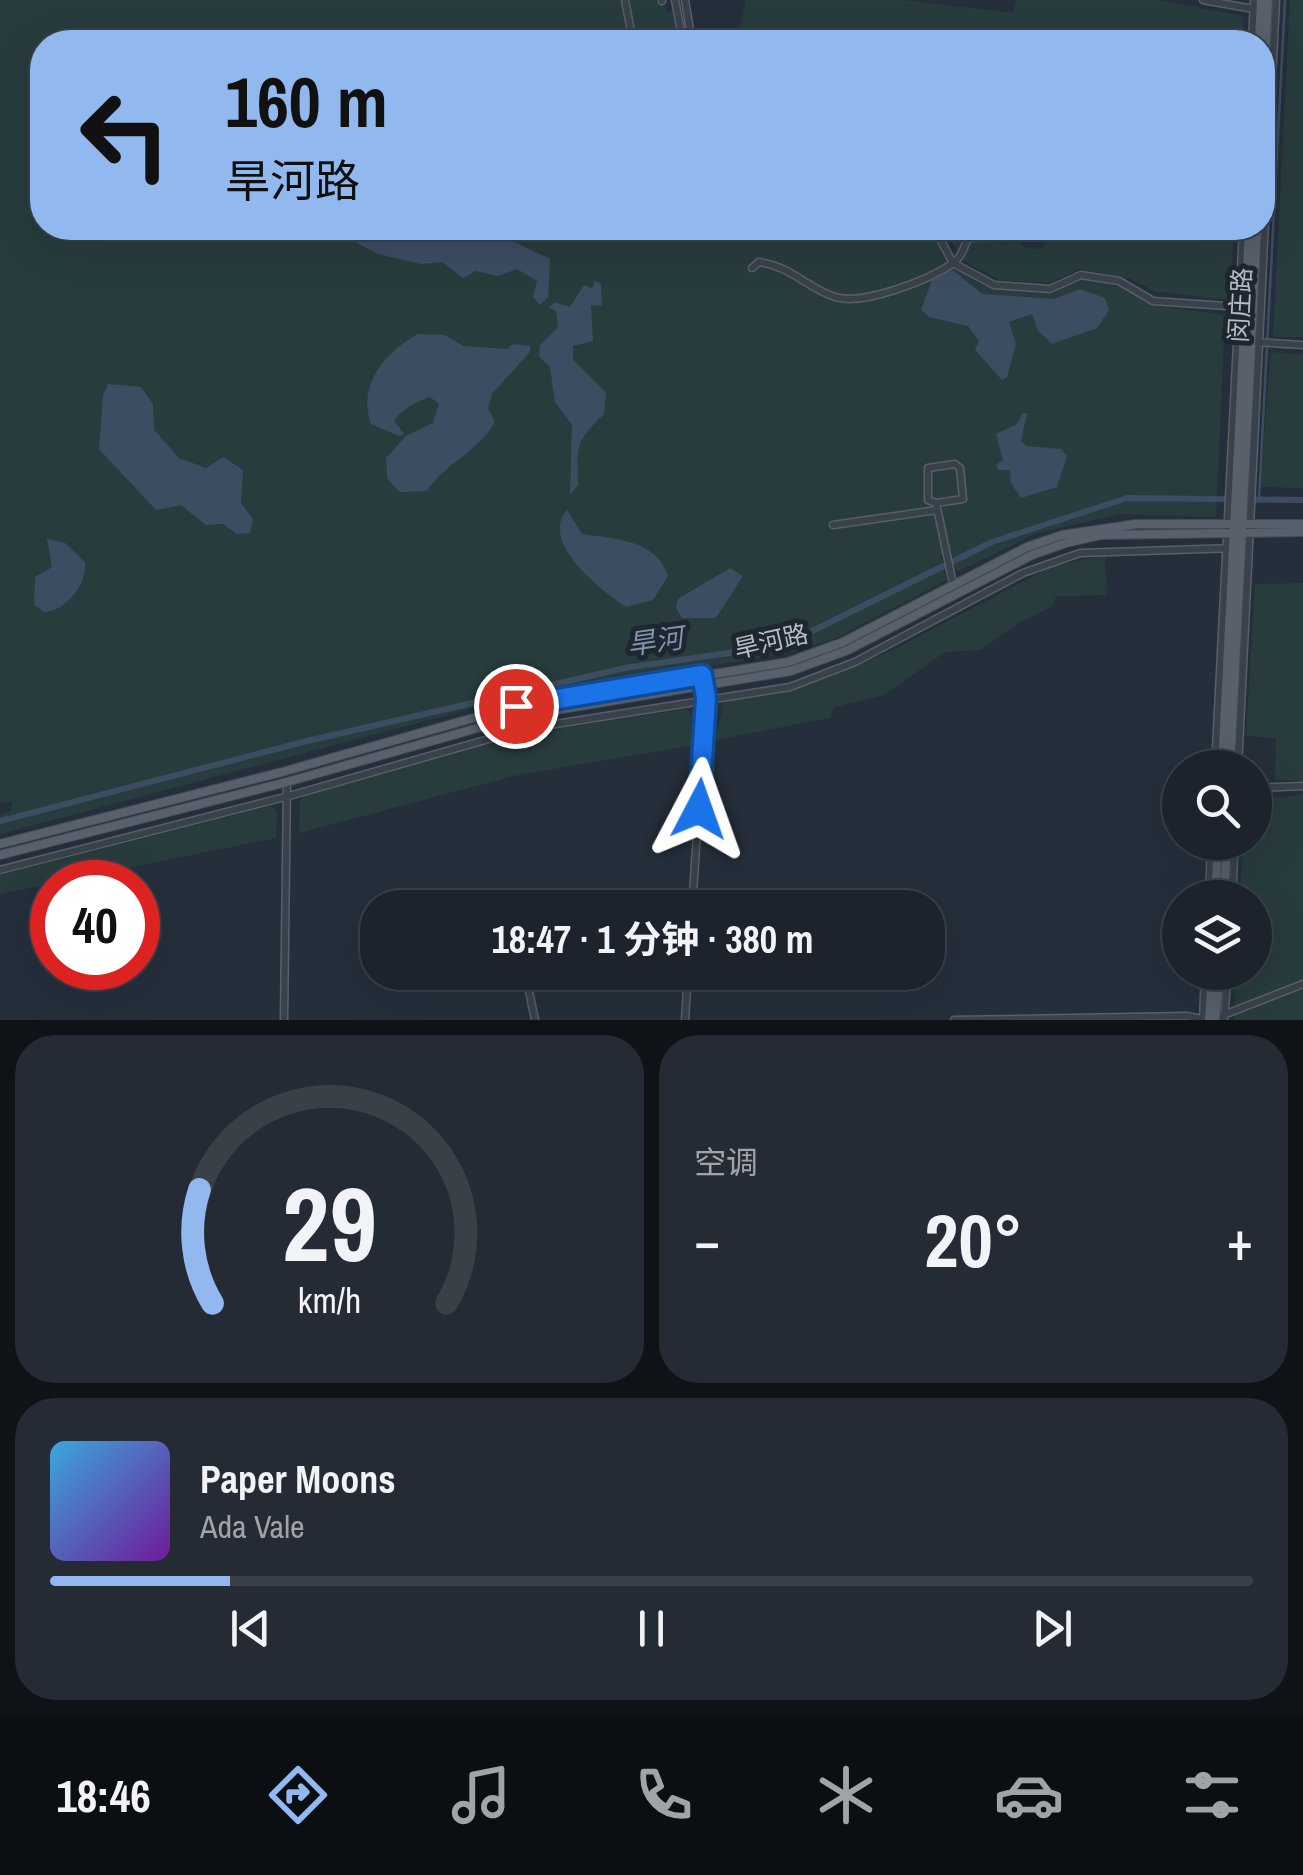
<!DOCTYPE html>
<html lang="zh">
<head>
<meta charset="utf-8">
<style>
  :root { --surface:#1c232c; --page:#252b34; --text:#f1f3f6; --muted:#a0a4a9; --line:#3a4048; --accent:#91b8ef }
  body { margin:0; font-family:"Archivo Narrow","Noto Sans SC",sans-serif; background:var(--page); color:var(--text); height:100vh; display:flex; flex-direction:column; font-size:38px; white-space:nowrap }
  * { box-sizing:border-box; margin:0 }
  p { font-size:32px; color:var(--muted) }
  .icon { flex:none; width:55px; height:55px; fill:none; stroke:currentColor; stroke-width:2; stroke-linecap:round; stroke-linejoin:round }
  .map { position:relative; height:1020px; overflow:hidden }
  .panel { display:flex; flex-direction:column; gap:15px; padding:15px; background:#0f1318; flex:1 }
  .panel>* { flex:none }
  .guide { position:absolute; left:30px; top:30px; width:1245px; height:210px; border-radius:40px; box-shadow:0 10px 40px #0002,0 0 0 2px var(--line); background:#91b8ef; color:#111; overflow:hidden }
  .tools { position:absolute; left:1162px; top:750px; display:grid; gap:20px }
  .tools a { display:grid; place-items:center; width:110px; height:110px; border-radius:50%; background:var(--surface); box-shadow:0 10px 40px #0002,0 0 0 2px var(--line); font-size:50px }
  .speed { position:absolute; left:30px; top:860px; display:flex; gap:20px; font-size:50px; font-weight:700; text-align:center }
  .speed>* { display:grid; place-content:center; width:130px; height:130px; border-radius:50%; background:var(--surface); box-shadow:0 10px 40px #0002,0 0 0 2px var(--line); line-height:1 }
  .speed .limit { border:15px solid #d22; background:#fff; color:#111 }
  .pin { position:absolute; display:grid; place-items:center; width:85px; height:85px; color:#fff; margin:-42px; border:5px solid #fff; border-radius:50%; box-shadow:0 2px 10px #0007 }
  .me { position:absolute; width:110px; margin:-55px; rotate:4deg; stroke-linejoin:round; filter:drop-shadow(0 0 8px #0008) }
  .turn { display:flex; align-items:center; gap:35px; height:210px; padding:0 30px; font-size:45px }
  .turn .icon { width:130px; height:130px; stroke-width:2.5 }
  .turn b { display:block; font-size:70px; line-height:85px }
  .big { font-size:75px; font-weight:700; line-height:1.1 }
  .panel .widget { flex:1; display:flex; flex-direction:column; justify-content:center; gap:15px; min-width:0; padding:0 35px; border-radius:40px; background:var(--page) }
  .panel .dial { align-items:center; gap:0 }
  .dial svg { height:260px; overflow:visible; fill:none; stroke:var(--line); stroke-width:7; stroke-linecap:round; text-anchor:middle }
  .dial text { fill:var(--text); stroke:none }
  .song { display:flex; align-items:center; gap:30px }
  .cover { width:120px; height:120px; border-radius:15px; background:linear-gradient(135deg,hsl(200 70% 55%),hsl(280 70% 35%)) }
  .played { height:10px; border-radius:5px; background:linear-gradient(90deg,var(--accent) 15%,var(--line) 15%) }
  .keys { display:flex; justify-content:space-around; direction:ltr }
  .heat { display:flex; justify-content:space-between; align-items:center; font-size:55px; direction:ltr }
  .panel .tiles { flex:1; display:grid; gap:15px; grid-template-columns:1fr 1fr }
  .widget:last-child { grid-column:span 2 }
  .trip { position:absolute; left:360px; top:890px; width:585px; height:100px; border-radius:40px; background:var(--surface); box-shadow:0 10px 40px #0002,0 0 0 2px var(--line); font-weight:700; line-height:100px; text-align:center }
  .dock { display:flex; height:160px; justify-content:space-around; align-items:center; background:#0b0e12; color:var(--muted) }
  .dock .icon { width:70px; height:70px }
  .dock .active { color:var(--accent) }
  .dock b { font-size:45px; color:var(--text) }
  .map>svg:first-child { display:block }
</style>
</head>
<body>
<div class="map">
<svg width="1303" height="1020" viewBox="0 0 1303 1020">
  <rect width="100%" height="100%" fill="#252f3b"/>
  <path fill="#283c3d" d="M0 0H664L667 13 673 11 680 42H42V228H931L952 267 984 286 1051 294 1082 279 1118 286 1150 305 1225 315 1216 517 1120 514 1035 534 960 571 954 569 948 552 941 556 947 580 832 640 785 654 523 695 0 834V815L11 811 12 801 0 803Z
    M746 0H904L1013 13 1016 0H1158L1243 16 1242 42H737Z
    M1290 0H1303V337H1273Z
    M944 228H1004L999 244 1020 241 1026 248 1042 249 1053 228H1234L1230 300 1154 291 1131 279 1080 269 1049 283 999 280 962 260Z
    M1271 352 1303 355V488L1260 487Z
    M1105 556 1107 595 1056 596 1052 607 1020 622 981 650 945 652 884 695 834 707 830 718 715 740 724 702 789 691 887 653 1053 566Z
    M1303 583V781L1275 780 1276 738 1246 736 1255 584Z
    M687 709 695 720 696 745 518 775 299 833 300 801 304 796 529 733Z
    M1303 794V1020H1234L1236 973 1255 972V898L1240 897 1243 843 1255 842V801Z
    M271 806 277 811 276 838 0 894V875Z"/>
  <path fill="#3c4d62" d="M329 228H486L550 259 548 297 540 305 533 297 537 281 517 269 498 276 476 271 463 278 442 262 421 264 378 254Z
    M950 268 982 294 1054 299 1080 289 1105 298 1109 310 1097 328 1052 344 1038 331 1032 314 1009 322 1016 344 1007 377 1002 380 975 350 979 341 968 326 929 317 921 310 932 280Z
    M595 281 601 284 602 305 591 306 593 341 573 346V360L606 393 604 414C575 442 577 445 578 485L570 495 572 425 555 402 550 367 539 356 540 345 558 327 556 311 549 308 554 302 570 307 584 285 592 288Z
    M418 334 445 335 463 346 507 349 513 344 530 346V352L492 394 488 408 495 422C480 450 444 464 427 491L399 492 387 478 386 458 406 436 433 423 439 404 430 397C418 400 401 410 394 421L404 434 399 436 371 424C357 385 385 352 418 334Z
    M108 384 141 387 153 404 154 430 179 458 206 468 223 457 243 470 241 503 253 519 250 533 237 534 223 524 206 525 181 505 156 510 99 449 103 396Z
    M1023 413H1027L1021 441 1026 446 1061 449 1067 456 1057 487 1021 498 1011 483 1010 470H998L996 465 1003 460 996 434 1017 424Z
    M567 510 582 534C615 539 656 539 668 576L653 600 626 607C600 590 539 542 567 510Z
    M47 539 65 543 85 562C87 584 67 611 44 612L34 605 35 577 52 567Z
    M730 568 743 576 716 618H682L676 608 678 599Z"/>
  <g fill="none" stroke-linecap="round" stroke-linejoin="round">
    <path stroke="#3c4d62" stroke-width="2.5" d="M1259 499 1285 0"/>
    <path stroke="#3c4d62" stroke-width="6" d="M0 821 303 742 625 668 784 645 992 542 1127 498 1303 500"/>
    <defs>
      <path id="minor" d="M625 0 633 42
        M662 0V1
        M675 0 683 42
        M685 0 692 42
        M1203 0 1254 9
        M944 35 946 42
        M1252 42 1254 0
        M934 228 953 263 994 285 1050 289 1081 275 1119 281 1153 301 1241 307
        M968 238 1087 235 1096 228
        M752 268 759 262C791 266 807 288 835 297 863 306 928 280 952 264 961 258 964 248 968 238L961 228
        M1255 342 1303 345
        M936 503 928 500V468L955 464 960 468 963 499 936 503 953 584
        M833 525 937 510
        M1215 768 1243 228
        M1238 768 1276 0
        M1255 788 1303 786
        M0 870 289 796 524 729 790 687 855 662 1023 573 1080 553 1234 548
        M1209 898 1211 842
        M1232 898 1235 842
        M692 908 706 698 701 675
        M525 972 535 1020
        M1216 1018 1303 984
        M284 1020 287 782
        M685 1020 688 972
        M954 1020 1187 1016 1206 1020
        M1203 1020 1205 972
        M1224 1020 1228 972"/>
      <path id="major" d="M1259 42 1261 0
        M1262 110 1268 0
        M1222 768 1249 228
        M1230 768 1257 228
        M0 844 282 772 516 706 788 662 843 642 1027 547 1062 535 1136 524H1303
        M0 855 287 782 520 716 791 671 848 650 1032 555 1066 543 1101 535 1303 532
        M1215 898 1218 842
        M1224 898 1227 842
        M1209 1020 1212 972
        M1215 1020 1220 972"/>
    </defs>
    <use href="#minor" stroke="#575f69" stroke-width="9"/>
    <use href="#major" stroke="#424a54" stroke-width="10"/>
    <use href="#minor" stroke="#39414b" stroke-width="6"/>
    <use href="#major" stroke="#57606b" stroke-width="8"/>
  </g>
  <g fill="none" stroke-linecap="round" stroke-linejoin="round">
    <defs>
      <path id="route" d="M516 706 702 675 706 698 699 809"/>
    </defs>
    <use href="#route" stroke="#114b97" stroke-width="25"/>
    <use href="#route" stroke="#1a73e8" stroke-width="18"/>
  </g>
  <g text-anchor="middle" stroke-width="10" stroke-linejoin="round" paint-order="stroke">
    <g font-size="25" fill="#b5bcc6" stroke="#1e2630">
      <text transform="translate(1240 305) rotate(-87)" y="9">闵庄路</text>
      <text transform="translate(771 641) rotate(-13)" y="9">旱河路</text>
    </g>
    <g font-size="28" font-style="italic" fill="#7f93ab" stroke="#1e2630">
      <text transform="translate(655 641) rotate(-8)" y="10">旱河</text>
    </g>
  </g>
</svg>
<div class="tools">
<a><svg class="icon" aria-label="search" viewBox="0 0 24 24"><circle cx="10" cy="10" r="6"/><path d="M15 15l6 6"/></svg></a>
<a><svg class="icon" aria-label="layers" viewBox="0 0 24 24"><path d="M12 4l9 5-9 5-9-5zM3 14l9 5 9-5"/></svg></a>
</div>
<div class="speed"><div class="limit">40</div></div>
<div class="pin" style="left:516px;top:706px;background:#d93025"><svg class="icon" aria-label="arrive" viewBox="0 0 24 24"><path d="M6 21V4h12l-3 4 3 4H6"/></svg></div>
<svg class="me" style="left:699px;top:809px" viewBox="-20 -20 40 40"><path d="M0-17L14 15 0 8-14 15z" fill="#1a73e8" stroke="#fff" stroke-width="4"/></svg>
<div class="trip">18:47 · 1 分钟 · 380 m</div>
<div class="guide">
<div class="turn"><svg class="icon" aria-label="left" viewBox="0 0 24 24"><path d="M17 20v-9H6M10 6l-5 5 5 5"/></svg><div><b>160 m</b>旱河路</div></div>
</div>
</div>
<section class="panel">
<div class="tiles">
<div class="widget dial"><svg viewBox="0 0 100 80">
<path d="M14 69A42 42 0 1 1 86 69"/>
<path d="M14 69A42 42 0 0 1 10 34" stroke="#91b8ef"/>
<text x="50" y="56" font-size="32" font-weight="700">29</text>
<text x="50" y="72" font-size="11">km/h</text>
</svg></div>
<div class="widget"><p>空调</p>
<div class="heat"><a>−</a><b class="big">20°</b><a>+</a></div>
</div>
<div class="widget">
<div class="song"><i class="cover"></i><div><b>Paper Moons</b><p>Ada Vale</p></div></div>
<div class="played"></div>
<div class="keys"><svg class="icon" aria-label="previous" viewBox="0 0 24 24"><path d="M18 5L8 12l10 7zM5 5v14"/></svg><svg class="icon" aria-label="pause" viewBox="0 0 24 24"><path d="M8 5v14M16 5v14"/></svg><svg class="icon" aria-label="next" viewBox="0 0 24 24"><path d="M6 5l10 7-10 7zM19 5v14"/></svg></div>
</div>
</div>
</section>
<nav class="dock">
<b>18:46</b>
<svg class="icon active" aria-label="directions" viewBox="0 0 24 24"><path d="M12 3l9 9-9 9-9-9zM9 14v-3h6M13 9l2 2-2 2"/></svg>
<svg class="icon" aria-label="music" viewBox="0 0 24 24"><path d="M9 18V5l10-2v13"/><circle cx="6" cy="18" r="3"/><circle cx="16" cy="16" r="3"/></svg>
<svg class="icon" aria-label="phone" viewBox="0 0 24 24"><path d="M5 4h4l2 5-3 2q2 4 5 5l2-3 5 2v4C11 20 4 13 5 4z"/></svg>
<svg class="icon" aria-label="climate" viewBox="0 0 24 24"><path d="M12 3v18M4 7l16 10M4 17L20 7"/></svg>
<svg class="icon" aria-label="car" viewBox="0 0 24 24"><path d="M5 17H2v-5l4-1 3-4h7l3 4 3 1v5h-3M9 17h6M6 11h13"/><circle cx="7" cy="17" r="2"/><circle cx="17" cy="17" r="2"/></svg>
<svg class="icon" aria-label="filters" viewBox="0 0 24 24"><path d="M4 7h16M4 17h16"/><circle cx="9" cy="7" r="2"/><circle cx="15" cy="17" r="2"/></svg>
</nav>
</body>
</html>
